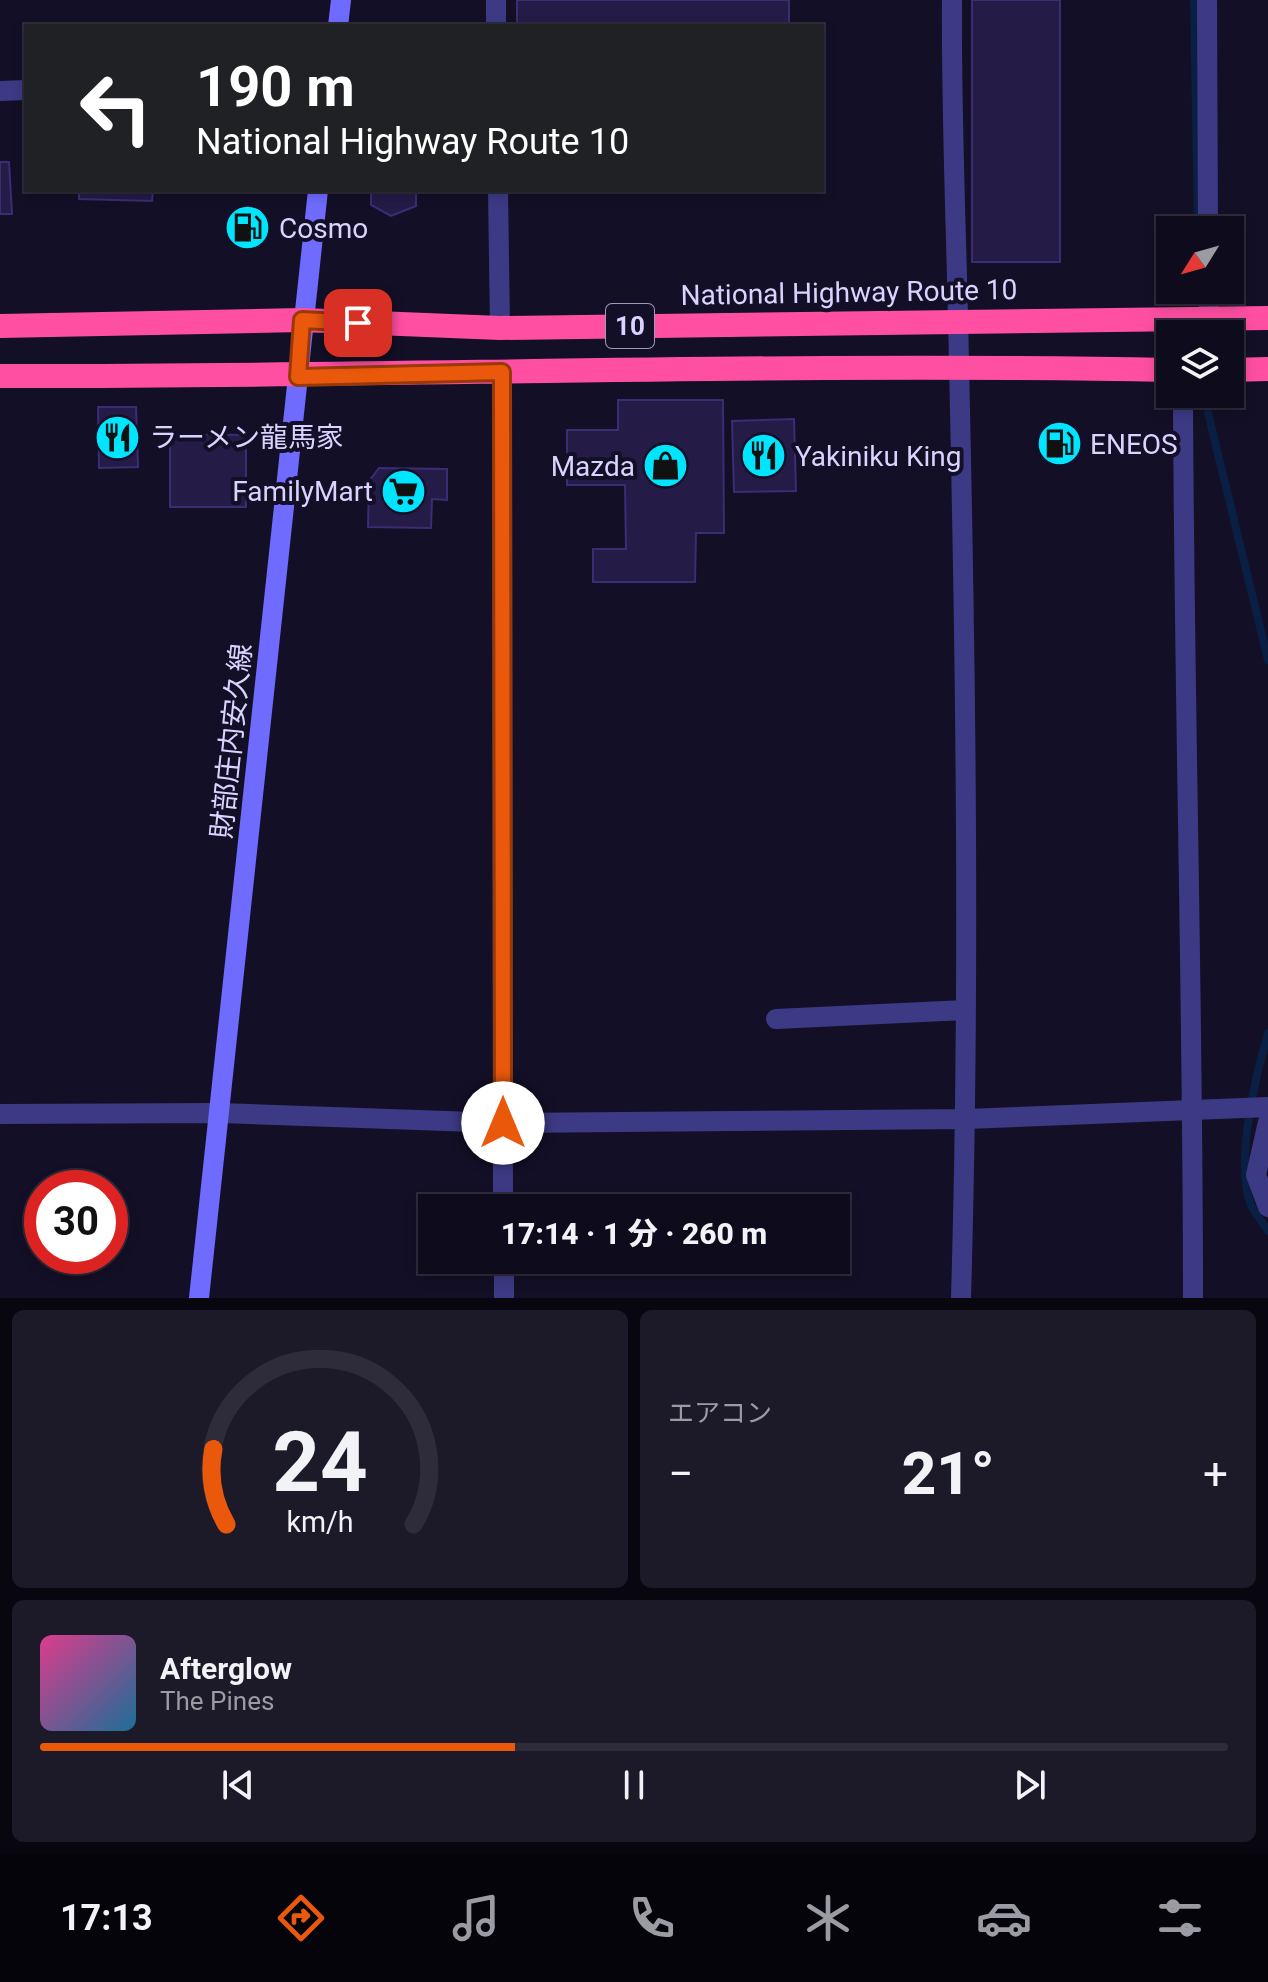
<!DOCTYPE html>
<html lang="ja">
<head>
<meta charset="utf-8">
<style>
  :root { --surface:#0e0b1c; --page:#1c1929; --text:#f1f3f6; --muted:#9b9ba3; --line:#2e2b3b; --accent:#ea580c }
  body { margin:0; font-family:Roboto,"Noto Sans JP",sans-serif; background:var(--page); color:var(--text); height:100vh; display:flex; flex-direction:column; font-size:30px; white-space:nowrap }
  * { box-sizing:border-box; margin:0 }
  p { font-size:26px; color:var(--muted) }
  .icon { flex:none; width:44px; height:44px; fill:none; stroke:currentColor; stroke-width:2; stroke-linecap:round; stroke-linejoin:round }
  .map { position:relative; height:1298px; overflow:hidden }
  .side { display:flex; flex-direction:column; gap:12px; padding:12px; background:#08060f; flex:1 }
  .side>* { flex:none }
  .guide { position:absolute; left:24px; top:24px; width:800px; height:168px; border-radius:0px; box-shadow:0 4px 12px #0003,0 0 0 2px var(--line); background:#202124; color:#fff; overflow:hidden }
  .needle { width:52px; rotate:233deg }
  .tools { position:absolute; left:1156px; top:216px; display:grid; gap:16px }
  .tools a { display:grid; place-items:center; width:88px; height:88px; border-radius:0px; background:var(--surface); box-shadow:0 4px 12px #0003,0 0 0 2px var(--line); font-size:40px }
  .speed { position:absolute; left:24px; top:1170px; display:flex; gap:16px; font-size:40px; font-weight:700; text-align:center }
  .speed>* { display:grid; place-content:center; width:104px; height:104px; border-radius:50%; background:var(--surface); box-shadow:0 4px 12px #0003,0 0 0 2px var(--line); line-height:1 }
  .speed .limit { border:12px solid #d22; background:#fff; color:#111 }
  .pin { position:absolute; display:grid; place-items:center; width:68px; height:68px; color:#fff; margin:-34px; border-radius:16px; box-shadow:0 4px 12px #0006 }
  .me { position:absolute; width:88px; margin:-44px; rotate:0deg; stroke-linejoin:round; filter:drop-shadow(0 0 6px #0008) }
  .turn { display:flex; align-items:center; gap:28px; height:168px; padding:0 40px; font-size:36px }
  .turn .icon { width:104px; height:104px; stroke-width:2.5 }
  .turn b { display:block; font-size:56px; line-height:68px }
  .big { font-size:60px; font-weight:800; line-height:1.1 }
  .side .card { flex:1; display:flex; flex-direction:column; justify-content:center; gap:12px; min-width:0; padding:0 28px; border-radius:12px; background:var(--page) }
  .side .dial { align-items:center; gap:0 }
  .dial svg { height:208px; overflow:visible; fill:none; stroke:var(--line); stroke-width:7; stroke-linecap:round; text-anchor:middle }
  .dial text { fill:var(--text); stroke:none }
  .song { display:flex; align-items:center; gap:24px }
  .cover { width:96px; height:96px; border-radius:12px; background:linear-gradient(135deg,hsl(330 70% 55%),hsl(200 70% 35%)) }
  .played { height:8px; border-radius:4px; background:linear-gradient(90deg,var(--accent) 40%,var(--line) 40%) }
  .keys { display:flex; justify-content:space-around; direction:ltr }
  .heat { display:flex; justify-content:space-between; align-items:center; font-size:44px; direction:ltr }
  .side .tiles { flex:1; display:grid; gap:12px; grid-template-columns:1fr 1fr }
  .card:last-child { grid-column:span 2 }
  .trip { position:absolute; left:418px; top:1194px; width:432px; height:80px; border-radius:0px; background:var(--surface); box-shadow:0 4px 12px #0003,0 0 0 2px var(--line); font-weight:800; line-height:80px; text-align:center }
  .dock { display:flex; height:128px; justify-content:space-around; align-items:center; background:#06040b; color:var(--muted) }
  .dock .icon { width:56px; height:56px }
  .dock .active { color:var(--accent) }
  .dock b { font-size:36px; color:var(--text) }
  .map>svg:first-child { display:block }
</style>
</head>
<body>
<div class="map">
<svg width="1268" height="1298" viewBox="0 0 1268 1298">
  <rect width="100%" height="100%" fill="#130f26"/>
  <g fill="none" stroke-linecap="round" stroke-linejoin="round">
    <path stroke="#0a1f44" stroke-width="8" d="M1194 0 1198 230
      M1199 290V302
      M1208 413 1268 660
      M1268 1033C1256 1075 1234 1163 1251 1205 1255 1214 1263 1222 1268 1231"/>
  </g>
  <path fill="#241b47" stroke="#3b2d73" stroke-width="2" d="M517 0H789V26H517Z
    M972 0H1060V262H972Z
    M0 162H9L12 214H0Z
    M79 190H153L152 201 79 199Z
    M371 190H416V206L391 216 371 205Z
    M618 400H723L724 533H696L695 582H593V549H626L625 485H567V430H618Z
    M98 407H136L138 467 99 468Z
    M794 419 796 491 734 492 732 421Z
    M170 434 246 435V507H170Z
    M379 468 447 469V500L432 499 431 528 368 527 369 481Z"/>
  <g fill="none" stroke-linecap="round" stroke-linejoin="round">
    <path stroke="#3d3a85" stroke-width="20" d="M496 0V26
      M952 0C951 122 957 243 959 365 966 676 970 988 961 1298
      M1207 0 1208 230
      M0 91 26 90
      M498 190 500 328
      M1201 334 1209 318V290
      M502 372 503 1208
      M1183 394C1184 695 1193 997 1193 1298
      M776 1019 965 1010
      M0 1114 220 1113 503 1123 966 1119 1268 1107
      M1268 1122 1256 1175 1268 1207
      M504 1260V1298"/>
    <path stroke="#6f6bff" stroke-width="20" d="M338 26 341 0
      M199 1298 318 190"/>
    <path stroke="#ff4fa3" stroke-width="24" d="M0 326 302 320 500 328 1268 318
      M1230 370 1268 369
      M0 376C390 377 780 362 1170 370"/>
  </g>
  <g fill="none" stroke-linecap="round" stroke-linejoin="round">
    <defs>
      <path id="route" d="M358 323 302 320 298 377 502 372 503 1123"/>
    </defs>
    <use href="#route" stroke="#983908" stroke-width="20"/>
    <use href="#route" stroke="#ea580c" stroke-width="14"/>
  </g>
  <defs>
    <symbol id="fuel-disc" viewBox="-11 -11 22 22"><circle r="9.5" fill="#00e5ff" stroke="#130f26"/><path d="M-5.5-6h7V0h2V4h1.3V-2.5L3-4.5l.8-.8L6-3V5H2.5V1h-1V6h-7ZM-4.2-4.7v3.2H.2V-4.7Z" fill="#111"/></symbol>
    <symbol id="restaurant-disc" viewBox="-11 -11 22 22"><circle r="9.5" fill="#00e5ff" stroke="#130f26"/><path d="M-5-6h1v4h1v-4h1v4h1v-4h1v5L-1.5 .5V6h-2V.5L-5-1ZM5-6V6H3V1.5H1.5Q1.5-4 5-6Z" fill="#111"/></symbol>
    <symbol id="shop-disc" viewBox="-11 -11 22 22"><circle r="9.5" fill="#00e5ff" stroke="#130f26"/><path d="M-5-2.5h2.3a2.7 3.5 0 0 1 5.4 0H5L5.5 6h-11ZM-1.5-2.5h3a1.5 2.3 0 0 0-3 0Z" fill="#111"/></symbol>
    <symbol id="supermarket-disc" viewBox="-11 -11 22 22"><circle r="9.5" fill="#00e5ff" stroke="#130f26"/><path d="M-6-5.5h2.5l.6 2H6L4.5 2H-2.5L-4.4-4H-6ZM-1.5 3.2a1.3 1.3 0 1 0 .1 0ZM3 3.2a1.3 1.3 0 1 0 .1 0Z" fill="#111"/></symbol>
  </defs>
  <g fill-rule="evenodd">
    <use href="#fuel-disc" x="222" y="202" width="51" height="51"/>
    <use href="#restaurant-disc" x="92" y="412" width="51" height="51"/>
    <use href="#fuel-disc" x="1034" y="418" width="51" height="51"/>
    <use href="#restaurant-disc" x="738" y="430" width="51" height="51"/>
    <use href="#shop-disc" x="640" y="440" width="51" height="51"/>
    <use href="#supermarket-disc" x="378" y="466" width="51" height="51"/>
  </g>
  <g text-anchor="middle" stroke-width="8" stroke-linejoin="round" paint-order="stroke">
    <rect fill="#130f26" stroke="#9e99be" stroke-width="2" x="606" y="304" width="48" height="44" rx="6"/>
    <g font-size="26" font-weight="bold" fill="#d9d4ff">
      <text x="630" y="335">10</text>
    </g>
    <g font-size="28" fill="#d9d4ff" stroke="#130f26" text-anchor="start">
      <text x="279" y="238">Cosmo</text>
      <text x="149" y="447">ラーメン龍馬家</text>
      <text x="1090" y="454">ENEOS</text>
      <text x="795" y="466">Yakiniku King</text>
      <text x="635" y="476" text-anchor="end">Mazda</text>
      <text x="373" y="501" text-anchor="end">FamilyMart</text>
    </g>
    <g font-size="28" fill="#d9d4ff" stroke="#130f26">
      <text transform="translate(849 292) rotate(-1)" y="10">National Highway Route 10</text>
      <text transform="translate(231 741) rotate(-84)" y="10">財部庄内安久線</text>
    </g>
  </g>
</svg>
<div class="tools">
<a><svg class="needle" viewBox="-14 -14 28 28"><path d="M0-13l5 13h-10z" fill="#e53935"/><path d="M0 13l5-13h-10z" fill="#9b9ba3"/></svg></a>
<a><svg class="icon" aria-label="layers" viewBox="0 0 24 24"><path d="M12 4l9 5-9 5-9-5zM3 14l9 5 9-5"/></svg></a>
</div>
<div class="speed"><div class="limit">30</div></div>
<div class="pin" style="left:358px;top:323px;background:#d93025"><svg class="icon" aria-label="arrive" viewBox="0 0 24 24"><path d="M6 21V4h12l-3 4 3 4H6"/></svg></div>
<svg class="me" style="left:503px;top:1123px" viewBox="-20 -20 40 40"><circle r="19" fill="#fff"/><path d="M0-13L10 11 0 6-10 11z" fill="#ea580c"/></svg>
<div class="trip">17:14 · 1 分 · 260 m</div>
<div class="guide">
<div class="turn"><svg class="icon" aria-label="left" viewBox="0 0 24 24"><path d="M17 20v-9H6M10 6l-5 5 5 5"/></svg><div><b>190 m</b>National Highway Route 10</div></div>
</div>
</div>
<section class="side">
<div class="tiles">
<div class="card dial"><svg viewBox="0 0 100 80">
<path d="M14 69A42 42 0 1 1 86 69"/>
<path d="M14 69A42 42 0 0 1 9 40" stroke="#ea580c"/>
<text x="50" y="56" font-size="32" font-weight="700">24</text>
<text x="50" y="72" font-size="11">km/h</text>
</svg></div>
<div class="card"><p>エアコン</p>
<div class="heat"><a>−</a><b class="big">21°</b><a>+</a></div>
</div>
<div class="card">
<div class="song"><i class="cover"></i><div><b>Afterglow</b><p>The Pines</p></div></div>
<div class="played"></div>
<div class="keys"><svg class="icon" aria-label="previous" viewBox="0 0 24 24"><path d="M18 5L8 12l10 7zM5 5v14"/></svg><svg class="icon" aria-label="pause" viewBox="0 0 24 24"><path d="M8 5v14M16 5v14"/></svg><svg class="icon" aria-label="next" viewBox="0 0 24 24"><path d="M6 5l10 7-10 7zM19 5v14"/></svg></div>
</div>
</div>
</section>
<nav class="dock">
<b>17:13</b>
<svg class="icon active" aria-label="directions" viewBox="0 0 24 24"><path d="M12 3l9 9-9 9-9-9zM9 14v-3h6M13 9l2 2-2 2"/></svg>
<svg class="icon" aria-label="music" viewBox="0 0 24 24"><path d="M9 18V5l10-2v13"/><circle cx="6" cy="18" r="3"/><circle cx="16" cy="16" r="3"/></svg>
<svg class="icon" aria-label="phone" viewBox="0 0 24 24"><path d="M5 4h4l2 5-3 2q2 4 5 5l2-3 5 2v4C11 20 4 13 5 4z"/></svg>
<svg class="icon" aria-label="climate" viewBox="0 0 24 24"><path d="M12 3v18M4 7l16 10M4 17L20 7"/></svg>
<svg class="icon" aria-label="car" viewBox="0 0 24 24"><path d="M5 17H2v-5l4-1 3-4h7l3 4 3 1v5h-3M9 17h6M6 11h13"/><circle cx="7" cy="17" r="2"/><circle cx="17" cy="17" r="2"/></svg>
<svg class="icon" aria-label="filters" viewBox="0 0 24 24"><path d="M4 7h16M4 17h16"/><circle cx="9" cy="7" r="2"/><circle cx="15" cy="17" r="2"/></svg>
</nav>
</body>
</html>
